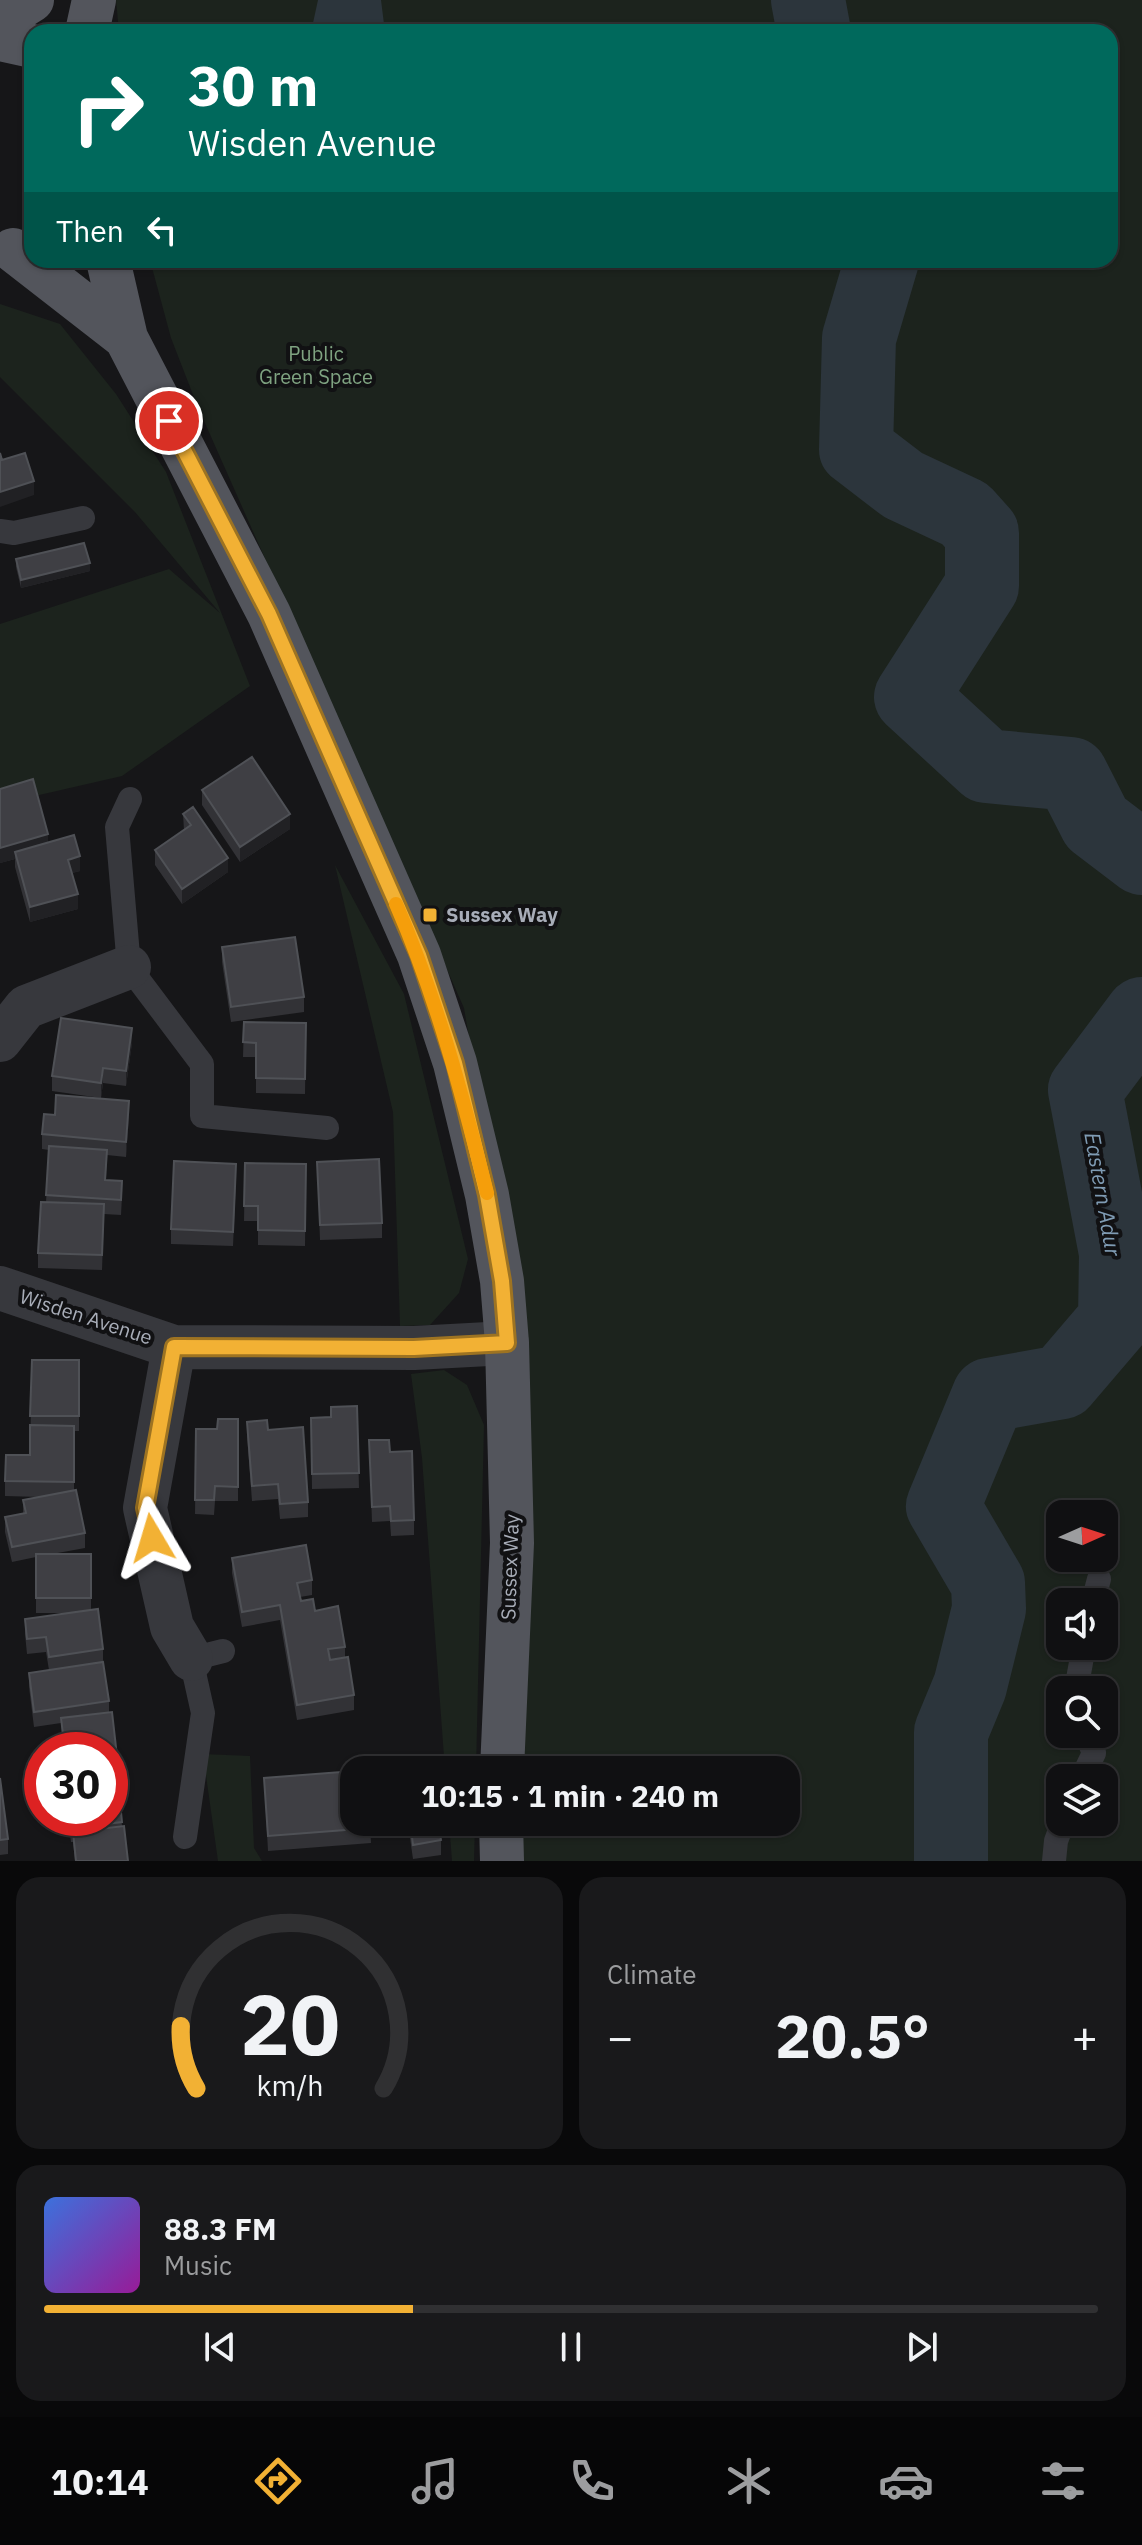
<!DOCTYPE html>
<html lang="en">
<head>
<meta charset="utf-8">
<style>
  :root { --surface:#101012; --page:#19191b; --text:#f1f3f6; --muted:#9c9d9f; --line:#303032; --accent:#f2b134 }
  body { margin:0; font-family:"IBM Plex Sans",sans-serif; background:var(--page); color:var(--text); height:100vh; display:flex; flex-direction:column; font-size:30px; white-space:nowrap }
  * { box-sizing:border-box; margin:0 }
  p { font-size:26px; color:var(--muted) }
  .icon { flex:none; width:44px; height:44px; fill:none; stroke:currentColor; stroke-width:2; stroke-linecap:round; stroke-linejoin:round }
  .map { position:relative; height:1861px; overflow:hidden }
  .drawer { display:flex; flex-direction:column; gap:16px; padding:16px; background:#09090a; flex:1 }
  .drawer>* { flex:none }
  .hud { position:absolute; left:24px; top:24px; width:1094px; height:244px; border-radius:24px; box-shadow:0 2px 6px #0004,0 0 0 2px var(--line); background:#00695c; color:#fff; overflow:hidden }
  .needle { width:52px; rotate:87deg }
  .fabs { position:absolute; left:1046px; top:1500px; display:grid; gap:16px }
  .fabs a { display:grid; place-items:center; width:72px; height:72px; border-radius:16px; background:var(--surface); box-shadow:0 2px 6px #0004,0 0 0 2px var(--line); font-size:40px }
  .speed { position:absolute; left:24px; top:1732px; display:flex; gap:16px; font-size:40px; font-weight:700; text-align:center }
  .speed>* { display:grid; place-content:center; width:104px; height:104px; border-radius:50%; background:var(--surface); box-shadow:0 2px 6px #0004,0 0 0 2px var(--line); line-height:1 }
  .speed .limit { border:12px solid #d22; background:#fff; color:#111 }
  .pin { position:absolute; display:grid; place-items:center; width:68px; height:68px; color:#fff; margin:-34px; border:4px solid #fff; border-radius:50%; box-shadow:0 2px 8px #0007 }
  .me { position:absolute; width:88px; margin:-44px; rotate:353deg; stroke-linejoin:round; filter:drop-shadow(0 0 6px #0008) }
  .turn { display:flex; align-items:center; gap:28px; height:168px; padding:0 32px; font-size:36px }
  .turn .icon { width:104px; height:104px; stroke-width:2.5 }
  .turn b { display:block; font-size:56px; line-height:68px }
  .then { display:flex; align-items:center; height:76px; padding:0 32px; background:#0003; gap:16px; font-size:30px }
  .big { font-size:60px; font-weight:800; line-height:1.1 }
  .drawer .card { flex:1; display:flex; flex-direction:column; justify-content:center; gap:12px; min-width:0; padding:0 28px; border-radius:24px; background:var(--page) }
  .drawer .dial { align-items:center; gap:0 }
  .dial svg { height:208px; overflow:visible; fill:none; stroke:var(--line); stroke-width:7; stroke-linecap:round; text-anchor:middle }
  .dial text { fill:var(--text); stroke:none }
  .song { display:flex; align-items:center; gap:24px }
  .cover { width:96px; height:96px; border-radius:12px; background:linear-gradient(135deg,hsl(220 70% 55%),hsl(300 70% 35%)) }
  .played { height:8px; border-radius:4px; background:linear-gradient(90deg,var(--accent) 35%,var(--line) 35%) }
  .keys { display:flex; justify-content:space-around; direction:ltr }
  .heat { display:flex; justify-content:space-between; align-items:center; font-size:44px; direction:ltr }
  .drawer .tiles { flex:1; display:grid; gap:16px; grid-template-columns:1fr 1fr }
  .card:last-child { grid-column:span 2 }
  .trip { position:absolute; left:340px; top:1756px; width:460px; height:80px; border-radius:24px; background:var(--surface); box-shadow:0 2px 6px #0004,0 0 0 2px var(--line); font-weight:800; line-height:80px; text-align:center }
  .tabs { display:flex; height:128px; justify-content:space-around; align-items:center; background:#060607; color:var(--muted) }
  .tabs .icon { width:56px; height:56px }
  .tabs .active { color:var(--accent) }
  .tabs b { font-size:36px; color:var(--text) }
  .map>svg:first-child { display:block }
</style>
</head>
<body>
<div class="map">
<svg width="1142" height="1861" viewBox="0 0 1142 1861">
  <rect width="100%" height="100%" fill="#161618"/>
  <path fill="#1c231d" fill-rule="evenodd" d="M116 0H1142V1861H512L513 1822H786V1770H514L513 1294 464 1008 197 405 171 338 150 260H1110V32H119ZM1060 1514H1104V1558H1060ZM1060 1602H1104V1646H1060ZM1060 1690H1104V1734H1060ZM1060 1778H1104V1822H1060Z
    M0 304 60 324 116 394 166 472 250 686 122 776 0 804V624L169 569 220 613 135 512 0 377Z
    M335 865 404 994 468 1259 459 1293 430 1325 400 1326 393 1112Z
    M444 1370 467 1385 484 1425 476 1770H445L422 1458 411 1374Z
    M203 1754 250 1756 254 1848 262 1861H218Z
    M449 1822H475L474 1861H452Z"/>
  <path fill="#2c353c" d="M318 0H381L385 32H311Z"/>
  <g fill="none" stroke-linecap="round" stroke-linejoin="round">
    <path stroke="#2c353c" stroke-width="74" d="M808 0 814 32
      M882 260 859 338 856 449 903 485 965 514 982 533V586L911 697 986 766 1071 774 1096 823 1142 858
      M951 1861V1732L970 1686 989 1609 988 1583 943 1506 989 1395 1062 1382 1115 1320 1116 1253 1085 1090 1142 1014"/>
    <path stroke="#37383d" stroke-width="24" d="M0 531 14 533 83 518
      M130 799 117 827 129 967 202 1064V1116L327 1128
      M1093 1602 1099 1579
      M1076 1690 1084 1646
      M1082 1778 1094 1753 1086 1734
      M185 1837 203 1713 191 1659 223 1651
      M1054 1861 1056 1841 1063 1822"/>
    <path stroke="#37383d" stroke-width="44" d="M0 1040 26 1007 129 967
      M0 1288 174 1347 414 1348 507 1343
      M174 1347 145 1508 172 1627 191 1659"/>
    <path stroke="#53555c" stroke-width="44" d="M0 20 32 0
      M87 32 94 0
      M0 39 32 46
      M13 250 126 338
      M108 260 126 338 269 614 419 955 455 1063 487 1195 502 1281 507 1343 512 1543 502 1770
      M501 1822 502 1861"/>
  </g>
  <path fill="#323236" d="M16 559 90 571 21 588 16 567Z
    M0 789 48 843 80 871 72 873 78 909 30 922 15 867V859L0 863Z
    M202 790 290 829 240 862 202 805Z
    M183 814 228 872 182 904 155 865V850L184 830Z
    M222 947 304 997V1012L231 1022 222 962Z
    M244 1022 306 1023 305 1094 256 1093V1057H243Z
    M132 1043 126 1086 103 1083 101 1098 52 1091V1076Z
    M129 1116 126 1157 107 1155 106 1180 122 1196 121 1215 104 1214 102 1270 38 1268V1253L46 1202 49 1150 42 1149V1134Z
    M317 1162 382 1223V1238L320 1240Z
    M245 1163 306 1164 305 1246 258 1245V1221H244Z
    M236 1179 233 1246 171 1244V1229Z
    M32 1360H79V1431H74V1490L85 1533V1548L52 1554H91V1610L103 1649V1662L109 1701V1712L118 1765V1779L122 1826 128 1861H75L73 1842H71L68 1818H110V1750H63L61 1723 34 1727 29 1687V1673L49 1670 46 1652 27 1654 25 1634V1619L68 1613H36V1557L12 1562 5 1532V1517L23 1513V1500L40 1497 5 1496V1481L30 1455Z
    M357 1406 359 1488 312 1489 311 1418 331 1417Z
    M238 1419V1501H215L214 1515 195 1514 196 1429H217Z
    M247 1422 268 1430 308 1502V1517L280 1519 278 1499 252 1501 247 1436Z
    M369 1440 390 1452 414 1520V1535L391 1536 390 1521 372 1522Z
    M232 1558 312 1580V1595L300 1597 301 1601 315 1611 345 1647V1658L354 1695V1710L297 1720 280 1620 242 1627 232 1573Z
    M0 1778 8 1839V1854L0 1855Z
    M264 1778 370 1822 371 1843 268 1851Z
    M380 1822H438L441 1840V1855L413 1859 409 1831 382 1835Z"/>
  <path fill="#212124" d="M34 481V495L0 507V492Z
    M90 563V571L21 588V580Z
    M290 814V829L240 862V847Z
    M48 834V849L15 852V859L0 863V848Z
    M80 856V871L68 874V860Z
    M228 858V872L182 904V889Z
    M78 894V909L30 922V907Z
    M132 1028V1043L126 1086V1071Z
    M103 1068V1083L101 1098V1083Z
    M129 1101V1116L126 1157V1142Z"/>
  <path fill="#3f3f44" stroke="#4f5156" stroke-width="2" d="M0 453 2 460 25 453 34 481 0 492Z
    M84 543 90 563 21 580 16 559Z
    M252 757 290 814 240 847 202 790Z
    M33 779 48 834 0 848V789Z
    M193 807 228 858 182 889 155 850 191 825 183 814Z
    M74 835 80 856 68 860 78 894 30 907 15 852Z
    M295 937 304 997 231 1007 222 947Z
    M61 1018 132 1028 126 1071 103 1068 101 1083 52 1076Z
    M244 1022 306 1023 305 1079 256 1078V1043L243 1042Z
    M56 1095 129 1101 126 1142 42 1134 44 1114 55 1115Z
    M49 1146 107 1150 105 1180 122 1181 121 1200 46 1195Z
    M379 1159 382 1223 320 1225 317 1162Z
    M174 1161 236 1164 233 1232 171 1229Z
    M245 1163 306 1164 305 1231 258 1230V1206H244Z
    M41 1202 104 1204 102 1255 38 1253Z
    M32 1360H79V1416H30Z
    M357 1406 359 1473 312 1474 311 1418 331 1417V1407Z
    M218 1419H238V1487L215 1486 214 1500H195L196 1429H217Z
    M267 1420 268 1430 303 1427 308 1502 280 1504 278 1484 252 1486 247 1422Z
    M30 1425 74 1426V1482L5 1481 6 1455H30Z
    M369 1440H389L390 1452 412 1451 414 1520 391 1521 390 1506 372 1507Z
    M76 1490 85 1533 12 1547 5 1517 26 1513 23 1500Z
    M306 1545 312 1580 297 1583 301 1601 313 1599 315 1611 338 1606 345 1647 328 1649 330 1660 348 1657 354 1695 297 1705 280 1605 242 1612 232 1558Z
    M36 1554H91V1598H36Z
    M98 1609 103 1649 49 1657 46 1637 27 1639 25 1619Z
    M103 1662 109 1701 34 1712 29 1673Z
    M112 1712 118 1765 110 1766V1750H65L61 1718Z
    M388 1756 390 1767 430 1762 431 1770H375L373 1758Z
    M354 1771V1822H370L371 1828 268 1836 264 1778Z
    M110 1772H117L122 1822 71 1828 70 1818H110Z
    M0 1778 8 1839 0 1840Z
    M410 1822H438L441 1840 413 1845Z
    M124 1826 128 1861H76L73 1832Z"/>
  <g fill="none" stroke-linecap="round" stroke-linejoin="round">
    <defs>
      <path id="route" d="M152 1538 145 1508 174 1347 414 1348 507 1343 502 1281 487 1195 455 1063 419 955 269 614 169 421"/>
    </defs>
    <use href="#route" stroke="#9d7322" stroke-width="20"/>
    <use href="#route" stroke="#f2b134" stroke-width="14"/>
    <path stroke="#f59e0b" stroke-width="14" d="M396 904C437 998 462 1094 487 1193"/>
  </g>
  <rect fill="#f2b134" stroke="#111113" stroke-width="3" x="422" y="907" width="16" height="16" rx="4"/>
  <g text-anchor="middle" stroke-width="8" stroke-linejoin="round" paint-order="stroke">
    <g font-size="20" fill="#7fa381" stroke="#111113">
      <text x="316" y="361">Public<tspan x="316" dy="23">Green Space</tspan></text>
    </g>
    <g font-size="20" font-weight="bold" fill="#a8adb8" stroke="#111113" text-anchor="start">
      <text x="446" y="922">Sussex Way</text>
    </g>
    <g font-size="20" fill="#a8adb8" stroke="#111113">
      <text transform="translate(86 1317) rotate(18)" y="7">Wisden Avenue</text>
      <text transform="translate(510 1567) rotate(-88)" y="7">Sussex Way</text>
    </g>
    <g font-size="22" font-style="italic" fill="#7f9bb3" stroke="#111113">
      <text transform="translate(1103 1194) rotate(80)" y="8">Eastern Adur</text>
    </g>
  </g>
</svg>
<div class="fabs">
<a><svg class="needle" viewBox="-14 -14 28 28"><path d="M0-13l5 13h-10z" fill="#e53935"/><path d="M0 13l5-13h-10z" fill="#9c9d9f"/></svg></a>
<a><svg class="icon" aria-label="sound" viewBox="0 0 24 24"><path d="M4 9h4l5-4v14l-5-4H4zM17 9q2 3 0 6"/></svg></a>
<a><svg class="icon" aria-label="search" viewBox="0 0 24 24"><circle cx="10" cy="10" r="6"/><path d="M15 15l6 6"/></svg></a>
<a><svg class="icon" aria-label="layers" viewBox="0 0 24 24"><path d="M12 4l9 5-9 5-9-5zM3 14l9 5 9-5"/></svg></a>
</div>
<div class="speed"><div class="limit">30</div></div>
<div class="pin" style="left:169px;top:421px;background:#d93025"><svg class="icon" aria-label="arrive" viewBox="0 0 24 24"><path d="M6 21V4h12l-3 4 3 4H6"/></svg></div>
<svg class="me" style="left:152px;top:1538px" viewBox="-20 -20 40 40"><path d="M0-17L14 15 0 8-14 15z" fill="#f2b134" stroke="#fff" stroke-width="4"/></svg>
<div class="trip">10:15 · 1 min · 240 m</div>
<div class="hud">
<div class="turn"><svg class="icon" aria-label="right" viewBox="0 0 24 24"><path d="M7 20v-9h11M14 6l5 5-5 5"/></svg><div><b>30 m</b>Wisden Avenue</div></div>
<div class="then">Then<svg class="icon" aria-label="left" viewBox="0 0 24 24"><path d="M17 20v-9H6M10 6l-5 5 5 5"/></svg></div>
</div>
</div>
<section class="drawer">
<div class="tiles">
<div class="card dial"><svg viewBox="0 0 100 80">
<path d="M14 69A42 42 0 1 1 86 69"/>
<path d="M14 69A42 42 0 0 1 8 45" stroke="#f2b134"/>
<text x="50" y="56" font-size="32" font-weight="700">20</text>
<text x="50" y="72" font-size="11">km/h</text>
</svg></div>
<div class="card"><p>Climate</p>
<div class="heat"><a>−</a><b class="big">20.5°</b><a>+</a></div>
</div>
<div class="card">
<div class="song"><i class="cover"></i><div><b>88.3 FM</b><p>Music</p></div></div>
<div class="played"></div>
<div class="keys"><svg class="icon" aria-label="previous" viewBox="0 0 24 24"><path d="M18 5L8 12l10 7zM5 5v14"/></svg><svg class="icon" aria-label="pause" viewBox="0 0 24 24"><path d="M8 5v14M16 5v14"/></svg><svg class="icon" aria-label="next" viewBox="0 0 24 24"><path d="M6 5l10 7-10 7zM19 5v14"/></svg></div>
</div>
</div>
</section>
<nav class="tabs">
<b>10:14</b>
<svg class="icon active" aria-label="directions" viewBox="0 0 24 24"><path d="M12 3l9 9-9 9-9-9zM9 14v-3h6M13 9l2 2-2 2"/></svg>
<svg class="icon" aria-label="music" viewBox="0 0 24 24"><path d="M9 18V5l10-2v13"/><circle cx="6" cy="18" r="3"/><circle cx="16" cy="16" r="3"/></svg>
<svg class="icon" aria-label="phone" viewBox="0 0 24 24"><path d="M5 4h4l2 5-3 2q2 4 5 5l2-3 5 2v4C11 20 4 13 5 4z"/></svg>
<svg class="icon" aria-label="climate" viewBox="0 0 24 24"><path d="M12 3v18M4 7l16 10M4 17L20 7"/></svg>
<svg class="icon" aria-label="car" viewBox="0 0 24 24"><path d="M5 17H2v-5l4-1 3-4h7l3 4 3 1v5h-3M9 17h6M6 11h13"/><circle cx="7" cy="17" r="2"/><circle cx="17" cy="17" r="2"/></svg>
<svg class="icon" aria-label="filters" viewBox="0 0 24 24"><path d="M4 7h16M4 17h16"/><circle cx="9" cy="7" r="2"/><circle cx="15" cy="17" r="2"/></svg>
</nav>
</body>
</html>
